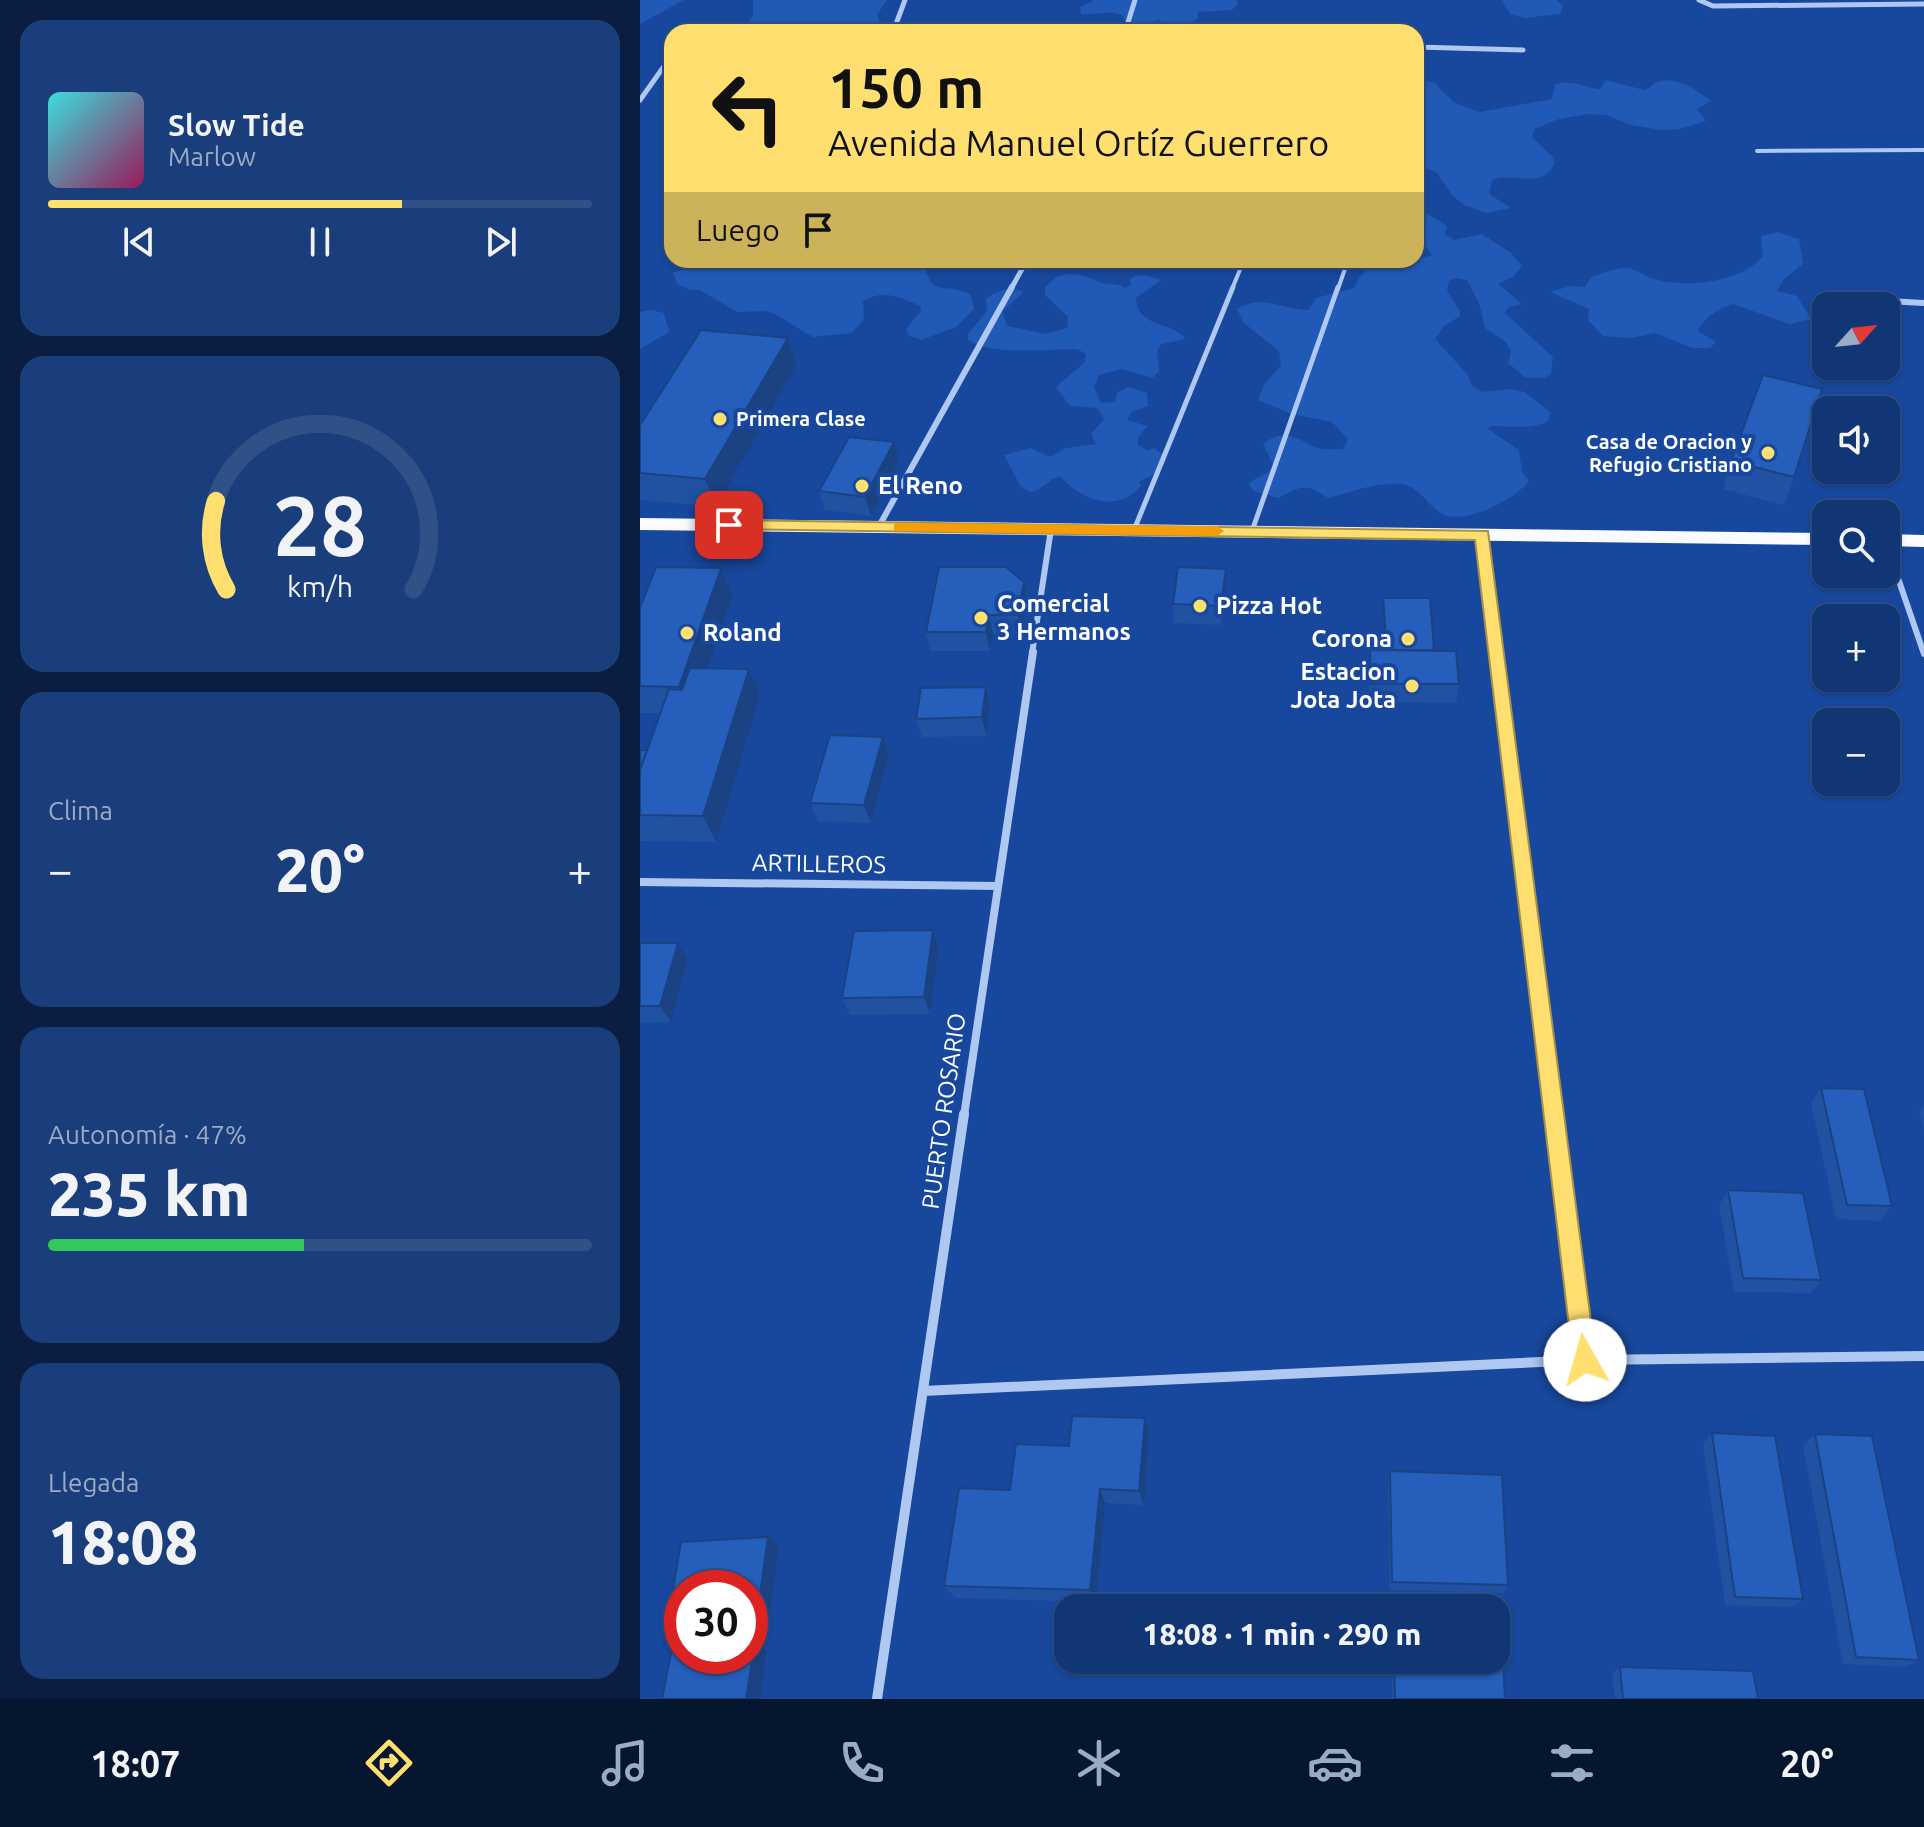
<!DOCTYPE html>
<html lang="es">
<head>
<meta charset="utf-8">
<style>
  :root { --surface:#113676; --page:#1a3e7b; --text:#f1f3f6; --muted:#9cabc5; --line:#305088; --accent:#ffdf70 }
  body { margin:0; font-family:Ubuntu,sans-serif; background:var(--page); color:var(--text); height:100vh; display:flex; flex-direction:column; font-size:30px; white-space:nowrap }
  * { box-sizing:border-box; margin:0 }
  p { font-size:26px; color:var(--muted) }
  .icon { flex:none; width:44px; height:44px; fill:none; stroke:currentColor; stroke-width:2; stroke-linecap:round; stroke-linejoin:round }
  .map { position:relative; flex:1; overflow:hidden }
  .drawer { display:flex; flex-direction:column; gap:20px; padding:20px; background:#091e41; width:640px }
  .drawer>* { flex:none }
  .guide { position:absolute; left:24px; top:24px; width:760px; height:244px; border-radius:24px; box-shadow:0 2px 6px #0004,0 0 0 2px var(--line); background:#ffdf70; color:#111; overflow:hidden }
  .needle { width:52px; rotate:63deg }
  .buttons { position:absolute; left:1172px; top:292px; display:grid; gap:16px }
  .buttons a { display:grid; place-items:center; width:88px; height:88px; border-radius:16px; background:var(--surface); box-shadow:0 2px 6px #0004,0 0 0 2px var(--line); font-size:40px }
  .speed { position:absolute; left:24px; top:1570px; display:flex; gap:16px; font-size:40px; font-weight:700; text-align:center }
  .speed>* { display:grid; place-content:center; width:104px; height:104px; border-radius:50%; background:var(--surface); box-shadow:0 2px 6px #0004,0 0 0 2px var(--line); line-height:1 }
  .speed .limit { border:12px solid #d22; background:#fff; color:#111 }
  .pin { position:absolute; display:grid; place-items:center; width:68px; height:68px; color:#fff; margin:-34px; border-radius:16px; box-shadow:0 4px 12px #0006 }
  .me { position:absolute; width:88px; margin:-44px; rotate:353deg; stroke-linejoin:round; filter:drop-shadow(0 0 6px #0008) }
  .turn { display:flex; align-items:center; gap:28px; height:168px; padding:0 32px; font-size:36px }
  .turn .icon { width:104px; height:104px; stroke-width:2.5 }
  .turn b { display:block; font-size:56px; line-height:68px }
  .then { display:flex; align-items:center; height:76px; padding:0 32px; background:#0003; gap:16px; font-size:30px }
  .big { font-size:60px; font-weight:800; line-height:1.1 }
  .drawer .tile { flex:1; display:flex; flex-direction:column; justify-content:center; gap:12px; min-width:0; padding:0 28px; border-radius:24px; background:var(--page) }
  .drawer .dial { align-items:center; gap:0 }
  .dial svg { height:208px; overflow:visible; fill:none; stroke:var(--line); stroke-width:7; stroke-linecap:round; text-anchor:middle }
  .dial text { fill:var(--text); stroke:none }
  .song { display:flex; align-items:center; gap:24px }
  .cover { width:96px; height:96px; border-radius:12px; background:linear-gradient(135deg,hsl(180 70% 55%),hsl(330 70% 35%)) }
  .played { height:8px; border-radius:4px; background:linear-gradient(90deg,var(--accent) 65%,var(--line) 65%) }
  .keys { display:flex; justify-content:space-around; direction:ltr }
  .heat { display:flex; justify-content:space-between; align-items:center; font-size:44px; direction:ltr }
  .charge { height:12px; border-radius:6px; background:linear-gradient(90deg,#34c759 47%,var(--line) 0) }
  .trip { position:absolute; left:414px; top:1594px; width:456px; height:80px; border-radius:24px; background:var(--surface); box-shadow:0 2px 6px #0004,0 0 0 2px var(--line); font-weight:800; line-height:80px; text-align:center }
  .tab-bar { display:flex; height:128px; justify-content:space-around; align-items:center; background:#07162f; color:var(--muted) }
  .tab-bar .icon { width:56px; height:56px }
  .tab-bar .on { color:var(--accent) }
  .tab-bar b { font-size:36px; color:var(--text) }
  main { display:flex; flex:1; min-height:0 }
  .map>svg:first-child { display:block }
</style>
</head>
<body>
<main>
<section class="drawer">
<div class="tile">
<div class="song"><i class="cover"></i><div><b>Slow Tide</b><p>Marlow</p></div></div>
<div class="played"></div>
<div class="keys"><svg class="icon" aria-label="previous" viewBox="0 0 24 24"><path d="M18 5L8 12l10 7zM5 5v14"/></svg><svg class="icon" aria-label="pause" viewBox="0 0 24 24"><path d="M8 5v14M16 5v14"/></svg><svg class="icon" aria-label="next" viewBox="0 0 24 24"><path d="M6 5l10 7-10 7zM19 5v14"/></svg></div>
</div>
<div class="tile dial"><svg viewBox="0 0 100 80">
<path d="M14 69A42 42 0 1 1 86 69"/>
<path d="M14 69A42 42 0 0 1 10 35" stroke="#ffdf70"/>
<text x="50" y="56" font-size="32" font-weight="700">28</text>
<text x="50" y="72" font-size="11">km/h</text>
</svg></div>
<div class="tile"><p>Clima</p>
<div class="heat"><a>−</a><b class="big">20°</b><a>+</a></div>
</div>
<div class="tile"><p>Autonomía · 47%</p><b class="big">235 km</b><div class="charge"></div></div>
<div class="tile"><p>Llegada</p><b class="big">18:08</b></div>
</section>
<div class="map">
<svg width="1284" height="1699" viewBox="0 0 1284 1699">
  <rect width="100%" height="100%" fill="#17489d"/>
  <path fill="#2059b6" d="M0 0H44L0 24Z
    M113 0H247L237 15 243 32H101L113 16Z
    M455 0H596L598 4 592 10 558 12V18C549 28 530 28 519 20L499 25 485 22 482 15C470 10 455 15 441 14L440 7Z
    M862 0H916L923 6 920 14 885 18 870 14Z
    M776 79 795 83 813 102 839 112 912 99 915 85C932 78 943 88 960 89L966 80 1004 90C1014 87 1011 83 1021 81 1039 77 1057 91 1071 101L1057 109 1066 121 1040 129 1022 130 991 125 966 115 949 114 919 119 894 129 892 137 913 157 915 163C901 191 875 171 852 180L849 194 871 208 846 213 824 205 813 196 797 173 776 164 779 121Z
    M786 213 807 226 805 234 814 240 842 234 871 253 882 266 874 276 858 284 882 304 869 307 865 313 913 357 911 374 904 378H886L868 363 871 352 866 342 845 328 839 303 827 280 816 278 809 281 807 291 820 311V316L804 326 795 339 827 374 833 387 843 392 870 389 885 392 911 413 907 422C888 430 870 426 850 426L848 429 879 450 882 472 889 481C876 499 823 527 801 513 787 505 779 486 761 484 735 482 713 492 688 498 664 482 662 486 638 498L614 491 609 484C616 476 629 475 634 466L623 444C643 429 652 436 671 445 681 451 692 449 703 449L708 439 692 422 651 414 618 400 624 385 641 365 639 351 604 323 597 309C622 293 642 310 668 310L676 298 714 288C725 265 736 262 760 262 772 262 782 258 792 255L786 247H776V215Z
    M1138 232 1159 239 1163 264 1144 279 1137 291 1157 296 1171 319 1149 324 1093 304C1078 309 1064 317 1058 331L1076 342 1070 348H1052L1015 333 991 338 963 336 948 320 949 309 910 292 930 286 945 287 951 277C961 274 977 267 988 268 997 269 1008 278 1017 280 1049 288 1102 282 1123 256L1121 236Z
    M79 260H284C292 303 302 279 331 295L334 309 316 327 281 340 268 335 266 329 281 311 280 306C262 297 242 289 223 301L224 319 212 333 173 337 135 314 126 311 97 312 60 290H50L37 284 33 272 73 265Z
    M428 274C441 274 448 278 460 282 469 286 476 282 485 288L491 285 489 280C498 272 510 276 521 280L496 298C496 327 531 321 546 339L521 344 517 351 519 372 512 378 482 369 459 375 454 387 461 403 475 402 477 393 488 387 507 393 508 406 492 412 487 420 507 426 498 438V445L508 451 514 448 522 454 525 462 519 471 499 482 501 485C478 515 441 500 420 476 409 478 404 489 391 492L381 487 364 455 391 448 410 457 426 448 456 444 451 434 464 419 457 408 430 406 416 387 444 363 446 354 437 349C407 349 353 356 328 340V334L347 311 346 299C358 289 367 288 382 291V294L362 311 367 326 406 334 427 328 428 317 405 295V287L416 277Z
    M12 310 24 313 29 332 0 349V312Z"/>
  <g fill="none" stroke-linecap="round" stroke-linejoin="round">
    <path stroke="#aec8f2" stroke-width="4" d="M1117 151 1284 150
      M592 289 604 260
      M698 289 708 260"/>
    <path stroke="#aec8f2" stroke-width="5" d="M494 530 593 287
      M612 531 698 287"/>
    <path stroke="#aec8f2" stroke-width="5" d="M1059 0 1073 6 1284 4
      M253 32 265 0
      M485 32 495 0
      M776 47 883 50
      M0 100 32 55
      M371 289 387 260"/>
    <path stroke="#aec8f2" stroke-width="6" d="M1211 299 1284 303
      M238 528 372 287
      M842 535 857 654
      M1246 543 1284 654
      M392 654 411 529"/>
    <path stroke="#aec8f2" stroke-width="8" d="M857 652 915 1116
      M0 882 358 886
      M324 1116 393 652"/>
    <path stroke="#aec8f2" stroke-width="10" d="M914 1114 945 1360
      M283 1391 945 1360 1284 1356
      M237 1699 324 1114"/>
    <path fill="#fafbff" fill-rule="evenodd" d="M0 518 1186 533V545L0 530Z
      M1246 534 1284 535V547L1246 546Z"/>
  </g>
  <path fill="#2151a1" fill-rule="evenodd" d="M148 338 156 366 76 507 0 500V425Z
    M259 461 231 516 185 510 179 491Z
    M1091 461 1154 477 1144 505 1083 489Z
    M586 569V588L582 625 534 623 533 604Z
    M384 582 387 601 382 634H353L350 651H291L286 632Z
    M92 596 67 668 120 696 76 842 0 841V750H7L20 713H0V608Z
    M743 598 794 650 819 684 816 703 730 702 729 669 730 650H745L743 608Z
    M346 687 350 706 346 736 282 737 276 719Z
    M243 737 249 755 231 823 178 821 170 803Z
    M293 930 299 947 290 1014 210 1015 202 998Z
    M0 943 48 960 31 1022 0 1023Z
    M1181 1088 1252 1206 1240 1221 1196 1219 1171 1103Z
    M1284 1105V1129L1279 1111Z
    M1088 1190 1181 1280 1171 1293 1094 1292 1079 1205Z
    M505 1418 509 1434 504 1505 465 1503 456 1602 315 1598 304 1586 370 1490 429 1446Z
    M1072 1433 1163 1599 1152 1607 1085 1605 1063 1444Z
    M1175 1434 1279 1660 1265 1667 1203 1664 1163 1445Z
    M750 1471 868 1585 863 1593 750 1590 748 1481Z
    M128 1537 139 1546 126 1645H117L127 1651 120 1699H22L33 1648 24 1643 41 1542ZM42 1588H110V1656H42Z
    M754 1660H803L865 1699H752V1665Z
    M980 1667 1118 1699H975L972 1673Z"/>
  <path fill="#1b4283" d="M148 338 156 366 76 507 65 479Z
    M254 442 259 461 231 516 225 497Z
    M81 568 92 596 52 714 39 687Z
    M586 569V588L582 625 581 606Z
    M384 582 387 601 382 634 378 615Z
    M349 615 353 634 350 651 346 632Z
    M109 669 120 696 76 842 63 816Z
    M346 687 350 706 346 736 342 717Z
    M243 737 249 755 231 823 224 805Z
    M293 930 299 947 290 1014 284 997Z
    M38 943 48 960 31 1022 20 1006Z
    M505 1418 509 1434 504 1505 499 1491Z
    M460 1489 465 1503 456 1602 450 1590Z
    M128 1537 139 1546 126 1645 114 1638Z
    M115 1644 127 1651 120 1699H106Z"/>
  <path fill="#265ebb" stroke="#1b4283" stroke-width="2" d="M61 330 148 338 65 479 0 473V425Z
    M1123 375 1182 389 1154 477 1091 461Z
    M209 437 254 442 225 497 179 491Z
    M16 567 81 568 39 687 0 686V608Z
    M299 567H366L384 582 378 615H349L346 632H286Z
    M538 567 586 569 581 606 533 604Z
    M743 598H790L794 650H747Z
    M730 650 816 651 819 684H731Z
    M50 668 109 669 63 816 0 815V770L29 689 42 690Z
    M346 687 342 717 276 719 281 688Z
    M190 735 243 737 224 805 170 803Z
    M0 750H7L0 769Z
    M293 930 284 997 202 998 214 931Z
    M0 943H38L20 1006H0Z
    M1181 1088 1224 1089 1252 1206 1207 1205Z
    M1088 1190 1163 1193 1181 1280 1103 1278Z
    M432 1416 505 1418 499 1491 460 1489 450 1590 304 1586 319 1488 370 1490 376 1444 429 1446Z
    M1072 1433 1135 1436 1163 1599 1095 1597Z
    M1175 1434 1232 1436 1279 1660 1216 1657Z
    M750 1471 862 1475 868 1585 752 1582Z
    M128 1537 114 1638H110V1588H42V1642L24 1643 41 1542Z
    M115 1644 106 1699H22L32 1648 42 1647V1656H110V1645Z
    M754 1660 863 1662 865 1699H755Z
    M980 1667 1113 1671 1118 1699H983Z"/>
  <path fill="#ffdf70" stroke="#a69149" stroke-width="2" d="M89 520 848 531 956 1360 953 1368 945 1372 936 1368 933 1360 835 540 84 529 81 525Z"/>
  <path fill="#f59e0b" d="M260 523 577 526 584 531 577 536 254 531V524Z"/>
  <g fill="#ffdf70" stroke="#17489d" stroke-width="3">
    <circle cx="80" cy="419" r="8"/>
    <circle cx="1128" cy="453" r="8"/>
    <circle cx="222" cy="486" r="8"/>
    <circle cx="560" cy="606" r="8"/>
    <circle cx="341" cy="618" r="8"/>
    <circle cx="47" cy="633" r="8"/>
    <circle cx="768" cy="639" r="8"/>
    <circle cx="772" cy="686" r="8"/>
  </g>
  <g text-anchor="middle" stroke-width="8" stroke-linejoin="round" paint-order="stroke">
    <g font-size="20" font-weight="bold" fill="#fff" stroke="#17489d" text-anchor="start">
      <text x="96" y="426">Primera Clase</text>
      <text x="1112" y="449" text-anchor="end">Casa de Oracion y<tspan x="1112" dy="23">Refugio Cristiano</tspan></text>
    </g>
    <g font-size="24" font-weight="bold" fill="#fff" stroke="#17489d" text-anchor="start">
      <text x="238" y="494">El Reno</text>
      <text x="357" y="612">Comercial<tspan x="357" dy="28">3 Hermanos</tspan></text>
      <text x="576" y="614">Pizza Hot</text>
      <text x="63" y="641">Roland</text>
      <text x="752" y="647" text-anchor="end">Corona</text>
      <text x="756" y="680" text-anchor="end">Estacion<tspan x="756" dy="28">Jota Jota</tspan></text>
    </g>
    <g font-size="24" fill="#fff" stroke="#17489d">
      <text transform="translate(179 864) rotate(1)" y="8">ARTILLEROS</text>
      <text transform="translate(304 1111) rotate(-82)" y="8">PUERTO ROSARIO</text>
    </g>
  </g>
</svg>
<div class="buttons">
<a><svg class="needle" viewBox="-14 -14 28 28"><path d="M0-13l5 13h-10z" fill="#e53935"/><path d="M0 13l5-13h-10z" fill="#9cabc5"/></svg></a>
<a><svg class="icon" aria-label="sound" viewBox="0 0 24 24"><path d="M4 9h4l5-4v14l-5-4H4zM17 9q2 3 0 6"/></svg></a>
<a><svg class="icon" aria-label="search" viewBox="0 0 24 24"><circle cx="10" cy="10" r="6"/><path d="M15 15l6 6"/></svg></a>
<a>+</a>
<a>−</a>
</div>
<div class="speed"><div class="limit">30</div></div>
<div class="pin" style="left:89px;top:525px;background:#d93025"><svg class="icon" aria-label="arrive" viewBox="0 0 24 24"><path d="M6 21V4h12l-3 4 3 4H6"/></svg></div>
<svg class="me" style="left:945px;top:1360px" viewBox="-20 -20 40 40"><circle r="19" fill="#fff"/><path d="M0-13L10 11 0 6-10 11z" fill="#ffdf70"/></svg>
<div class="trip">18:08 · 1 min · 290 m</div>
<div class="guide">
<div class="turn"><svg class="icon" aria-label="left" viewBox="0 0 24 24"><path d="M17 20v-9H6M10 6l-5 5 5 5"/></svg><div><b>150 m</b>Avenida Manuel Ortíz Guerrero</div></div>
<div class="then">Luego<svg class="icon" aria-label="arrive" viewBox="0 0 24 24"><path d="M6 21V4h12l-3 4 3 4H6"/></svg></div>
</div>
</div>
</main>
<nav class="tab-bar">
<b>18:07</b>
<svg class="icon on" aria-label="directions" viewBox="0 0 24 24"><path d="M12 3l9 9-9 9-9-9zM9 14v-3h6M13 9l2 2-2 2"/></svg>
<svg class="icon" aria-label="music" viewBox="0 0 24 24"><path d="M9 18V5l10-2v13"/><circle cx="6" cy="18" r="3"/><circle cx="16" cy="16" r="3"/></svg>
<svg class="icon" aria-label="phone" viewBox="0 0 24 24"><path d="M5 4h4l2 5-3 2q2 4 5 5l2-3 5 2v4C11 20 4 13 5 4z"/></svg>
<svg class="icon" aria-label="climate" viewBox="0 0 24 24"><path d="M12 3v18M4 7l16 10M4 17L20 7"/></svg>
<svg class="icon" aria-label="car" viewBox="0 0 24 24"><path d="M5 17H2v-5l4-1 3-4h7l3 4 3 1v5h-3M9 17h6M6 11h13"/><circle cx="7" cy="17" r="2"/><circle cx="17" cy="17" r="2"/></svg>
<svg class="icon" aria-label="filters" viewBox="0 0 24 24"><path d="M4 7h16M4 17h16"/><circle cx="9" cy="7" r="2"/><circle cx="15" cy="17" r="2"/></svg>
<b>20°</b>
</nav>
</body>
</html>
